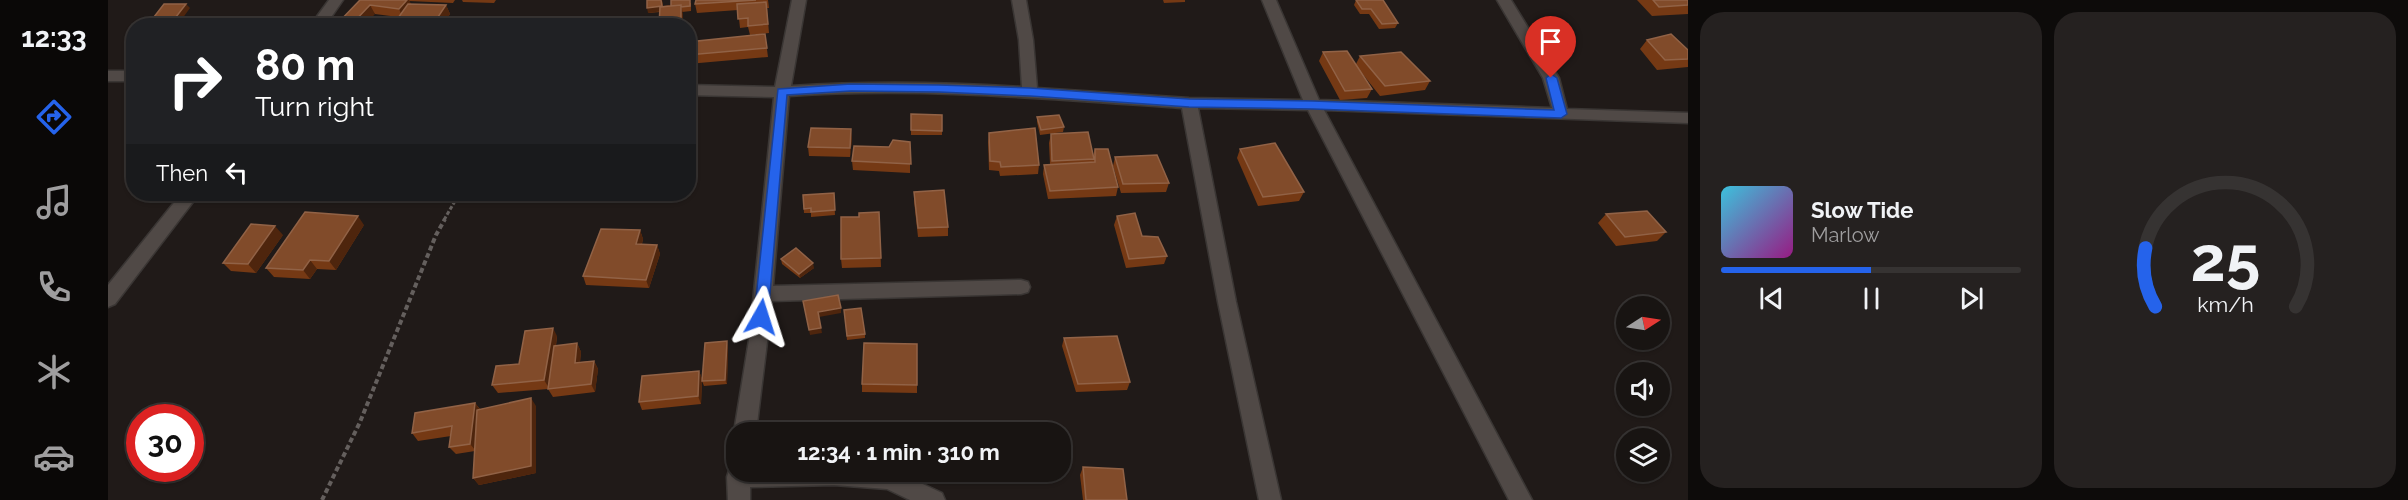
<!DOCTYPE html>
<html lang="en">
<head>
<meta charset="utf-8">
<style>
  :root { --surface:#181412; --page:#252120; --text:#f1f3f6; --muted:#9f9e9f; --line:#363332; --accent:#2563eb }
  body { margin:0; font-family:Raleway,sans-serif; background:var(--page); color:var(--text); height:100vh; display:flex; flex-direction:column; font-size:22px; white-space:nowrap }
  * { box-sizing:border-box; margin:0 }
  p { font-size:20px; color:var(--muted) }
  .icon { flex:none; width:33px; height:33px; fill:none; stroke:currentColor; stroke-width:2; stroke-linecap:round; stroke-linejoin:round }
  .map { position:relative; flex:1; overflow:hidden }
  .side { display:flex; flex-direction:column; gap:12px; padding:12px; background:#0d0b0a; width:720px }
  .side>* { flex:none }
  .hud { position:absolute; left:18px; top:18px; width:570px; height:183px; border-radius:24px; box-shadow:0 2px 4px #0004,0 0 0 2px var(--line); background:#202124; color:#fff; overflow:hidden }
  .needle { width:39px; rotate:78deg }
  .tools { position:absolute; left:1508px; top:296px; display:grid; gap:12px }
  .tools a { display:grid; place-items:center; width:54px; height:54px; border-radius:50%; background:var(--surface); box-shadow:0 2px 4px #0004,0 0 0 2px var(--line); font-size:30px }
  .speed { position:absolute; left:18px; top:404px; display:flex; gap:12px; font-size:30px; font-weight:700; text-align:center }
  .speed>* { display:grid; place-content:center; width:78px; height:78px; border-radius:50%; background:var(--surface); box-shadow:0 2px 4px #0004,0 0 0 2px var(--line); line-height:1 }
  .speed .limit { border:9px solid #d22; background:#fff; color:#111 }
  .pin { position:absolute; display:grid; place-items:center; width:51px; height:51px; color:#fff; margin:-62px -26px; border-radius:50% 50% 50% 0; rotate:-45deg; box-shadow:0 0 6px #0007 }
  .pin .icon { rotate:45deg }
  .me { position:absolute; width:66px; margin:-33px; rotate:6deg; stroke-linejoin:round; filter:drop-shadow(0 0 4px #0008) }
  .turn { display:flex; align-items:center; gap:21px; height:126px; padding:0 30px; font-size:27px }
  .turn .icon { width:78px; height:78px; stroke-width:2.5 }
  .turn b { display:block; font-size:42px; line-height:51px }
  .then { display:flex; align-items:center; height:57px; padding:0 30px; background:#0003; gap:12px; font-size:22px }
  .side .card { flex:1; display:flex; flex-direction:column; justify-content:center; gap:9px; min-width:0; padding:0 21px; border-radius:24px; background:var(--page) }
  .side .dial { align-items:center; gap:0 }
  .dial svg { height:156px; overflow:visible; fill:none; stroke:var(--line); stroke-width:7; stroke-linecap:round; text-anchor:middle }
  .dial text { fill:var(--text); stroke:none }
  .song { display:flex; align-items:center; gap:18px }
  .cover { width:72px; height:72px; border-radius:9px; background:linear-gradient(135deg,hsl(190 70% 55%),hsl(310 70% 35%)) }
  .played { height:6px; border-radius:3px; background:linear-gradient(90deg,var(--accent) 50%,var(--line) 50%) }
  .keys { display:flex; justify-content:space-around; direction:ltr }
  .side .tiles { flex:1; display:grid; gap:12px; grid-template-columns:repeat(2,1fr) }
  .trip { position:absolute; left:618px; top:422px; width:345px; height:60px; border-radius:24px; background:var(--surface); box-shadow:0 2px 4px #0004,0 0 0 2px var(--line); font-weight:700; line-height:60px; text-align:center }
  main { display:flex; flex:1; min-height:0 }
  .menu { display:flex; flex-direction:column; width:108px; justify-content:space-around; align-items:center; background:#0a0807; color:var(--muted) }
  .menu .icon { width:42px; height:42px }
  .menu .on { color:var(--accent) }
  .menu b { font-size:27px; color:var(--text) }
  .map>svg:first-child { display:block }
</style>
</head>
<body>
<main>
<nav class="menu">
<b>12:33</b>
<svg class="icon on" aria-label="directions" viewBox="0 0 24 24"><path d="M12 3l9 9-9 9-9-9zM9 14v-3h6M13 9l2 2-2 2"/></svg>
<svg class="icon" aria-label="music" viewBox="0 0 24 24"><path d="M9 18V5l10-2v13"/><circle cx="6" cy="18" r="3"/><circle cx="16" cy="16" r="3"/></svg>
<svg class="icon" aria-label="phone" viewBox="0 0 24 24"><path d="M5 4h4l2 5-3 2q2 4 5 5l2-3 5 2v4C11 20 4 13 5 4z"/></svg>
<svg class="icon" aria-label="climate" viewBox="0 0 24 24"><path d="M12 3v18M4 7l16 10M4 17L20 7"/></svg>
<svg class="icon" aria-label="car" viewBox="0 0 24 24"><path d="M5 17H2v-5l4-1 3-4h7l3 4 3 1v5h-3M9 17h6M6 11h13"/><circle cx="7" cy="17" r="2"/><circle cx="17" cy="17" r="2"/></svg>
</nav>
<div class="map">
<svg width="1580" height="500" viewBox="0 0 1580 500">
  <rect width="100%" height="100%" fill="#201a18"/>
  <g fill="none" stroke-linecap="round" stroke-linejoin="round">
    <defs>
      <path id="street" d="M221 0H235L217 26H202Z
        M684 0H698L683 86C760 81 837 82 914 87L911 40 904 0H918L925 40 929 88 1081 98 1195 100 1154 0H1168L1211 100 1444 108 1435 78 1389 0H1403L1451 78 1459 109 1580 113V123L1216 110 1424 500H1401L1200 110 1090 108 1128 302 1173 500H1151L1110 302 1074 108C943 99 812 87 681 96L665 286 913 280 920 282 922 287 920 292 913 294 664 301 648 432H628V436L626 432 641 340 666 97 580 95V85L667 87Z
        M0 71H26V81H0Z
        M73 194H91L7 304 0 307V285Z
        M628 462V471H787L834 493 837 500H802L779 489 726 485 642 487V500H620L619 477 623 464Z"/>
    </defs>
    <use href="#street" stroke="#3a3634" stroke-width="3"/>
    <path stroke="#645f5d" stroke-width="3" stroke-dasharray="4 2" stroke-linecap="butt" d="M336 220 351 194"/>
    <path stroke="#645f5d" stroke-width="4" stroke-dasharray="5 3" stroke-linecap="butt" d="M214 500 252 422 328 235 337 219"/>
    <use href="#street" fill="#504946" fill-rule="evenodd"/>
  </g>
  <path fill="#753914" d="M252 0H347L345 3 301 1 303 4 338 5 342 14 334 26H285L290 17 267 14Z
    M354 0H388L386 3 355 2Z
    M554 0 555 6 583 3V11L574 12 575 26H551L552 12 540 13Z
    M588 0H660L661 8H659L661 33 642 35 640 27 632 28 630 10 589 13 587 4Z
    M1055 0H1077V2L1056 3Z
    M1248 0 1290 23 1287 28 1271 29 1261 14H1252L1246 5Z
    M1529 0H1580V14L1544 16Z
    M657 34 660 57 580 64V42Z
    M1539 40 1580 50V67L1549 70 1532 49Z
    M1215 52 1248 64 1252 56 1322 81 1317 90 1272 96 1253 72 1264 89 1259 98 1232 100 1211 61Z
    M803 114 834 115V135H803Z
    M929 117 956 127 955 132 932 135 929 122Z
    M881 133 931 165 930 174 892 176 891 171 881 170 880 142Z
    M943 134 985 156 987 149 1010 187 1008 196 940 199 935 174 936 165 942 164 941 143Z
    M744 138 742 157 701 156 700 147Z
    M802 142V173L745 170 744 161 781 147Z
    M1132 149 1196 192 1191 201 1150 206 1129 158Z
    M1007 157 1061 183 1058 192 1013 193 1005 166Z
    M806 192 840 227V236L810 237 806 201Z
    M726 193 727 215 703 217V213H696L695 195Z
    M771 212 773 267 734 268 733 259Z
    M1498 214 1558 232 1549 241 1508 246 1490 223Z
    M1009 216 1059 256 1056 264 1018 268 1006 225Z
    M256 225 228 270 209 269 202 279 166 277 158 268Z
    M532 230 535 239 534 244 549 245 552 254 541 288 478 285 475 276Z
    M175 235 148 273 123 271 115 263Z
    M673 259 706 268 692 278 674 264Z
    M736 310 757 334V338L739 340Z
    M449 336 448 346 469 343 473 352 472 362 486 361 490 369 487 392 445 397 440 389 390 393 384 385 411 364Z
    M956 338 1022 382 1019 390 968 392 954 346Z
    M809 344V393L754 392V384Z
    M620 346 619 384 596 386 594 381Z
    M591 371 594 379 593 404 534 410 531 402Z
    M367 403 372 409 428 406V473L371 485 365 478 367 451 348 454 341 447 343 436 310 441 304 433Z
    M975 467 1019 500H975L972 475Z"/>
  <path fill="#4e250d" d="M299 0H301L305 8 295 18 291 9Z
    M554 0 555 11 540 13 539 8Z
    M78 4 82 8 69 26H61Z
    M262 5 267 14 256 26H242Z
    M338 5 342 14 334 26H324Z
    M573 5 575 14V26H573Z
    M743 129 744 138 742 157V148Z
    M250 216 256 225 228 270 221 261Z
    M167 226 175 235 148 273 140 264Z
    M532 230 535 239 531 253 528 244Z
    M549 245 552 254 541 288 538 280Z
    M202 260 209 269 202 279 195 270Z
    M705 263 706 268 692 278 691 274Z
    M733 308V313L711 317 710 312Z
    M445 328 449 336 441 388 436 380Z
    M713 328 714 333 702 335 701 330Z
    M619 341 620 346 619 384 617 380Z
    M469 343 473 352 471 371 467 363Z
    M486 361 490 369 487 392 483 384Z
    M591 371 594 379 593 404 590 396Z
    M423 398 428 406V473L371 485 365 478Z
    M367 403 373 411 368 451 362 444Z"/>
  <path fill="#814b2a" stroke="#916246" stroke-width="1.5" d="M252 0H299L291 9 262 5 242 26H227Z
    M539 0H553L554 6 539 8Z
    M563 0H582V6L573 7V5L563 6Z
    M588 0H648L587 4Z
    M1248 0H1275L1290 23 1274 24 1263 9H1254Z
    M1545 0H1580V5L1551 7Z
    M658 2 660 24 640 26V18L630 19 629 4Z
    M56 4H78L61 26H39Z
    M300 4 338 5 324 26 285 25Z
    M573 5V26H551L552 7Z
    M657 34 659 48 580 55V42Z
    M1563 34 1580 50V59L1557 60 1539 40Z
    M1239 51 1264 89 1237 91 1215 52Z
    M1293 52 1322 81 1277 86 1252 56Z
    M803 114 834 115V131L803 130Z
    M951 115 956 127 933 130 929 117Z
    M703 128 743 129 742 148 700 147Z
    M927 128 931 165 893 167 892 162 882 161 881 133Z
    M980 132 986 159 944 161 943 134Z
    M785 140 802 142 803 164 744 161 746 146 781 147Z
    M1167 143 1196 192 1155 197 1132 149Z
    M987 149H1000L1010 187 942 191 936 165 987 162Z
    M1049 155 1061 183 1015 184 1007 157Z
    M836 190 840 227 810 228 806 192Z
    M726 193 727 210 703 212V208L696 209 695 195Z
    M1539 211 1558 232 1517 237 1498 214Z
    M197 212 250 216 221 261 202 260 195 270 158 268Z
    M771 212 773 258 733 259V217H751V213Z
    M1027 213 1034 236 1050 237 1059 256 1021 259 1009 216Z
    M143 224 167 226 140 264 115 263Z
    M493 229 532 230 528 244 549 245 538 280 475 276Z
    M688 248 705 263 691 274 673 259Z
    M730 295 733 308 710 312 713 328 701 330 695 301Z
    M753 308 757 334 739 336 736 310Z
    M445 328 436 380 384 385 388 366 411 364 417 331Z
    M1009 336 1022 382 970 384 956 338Z
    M619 341 617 380 594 381 597 343Z
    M469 343 467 363 486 361 483 384 440 389 446 346Z
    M756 343 809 344V385L754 384Z
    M591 371 590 396 531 402 534 376Z
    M423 398V466L365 478 369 410Z
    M367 403 362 444 341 447 344 426 304 433 307 413Z
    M975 467 1015 469 1019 500H978Z"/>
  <path fill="#2563eb" stroke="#184099" stroke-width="1.5" d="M1443 74 1449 78 1459 114 1453 118 1205 109 1081 107 922 96 831 92 743 91 679 95 660 317 658 321H648L646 317 670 89 743 84 831 85 922 88 1081 99 1205 101 1446 110 1438 78Z"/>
</svg>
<div class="tools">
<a><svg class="needle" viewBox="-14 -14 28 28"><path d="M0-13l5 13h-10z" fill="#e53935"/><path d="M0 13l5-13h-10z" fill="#9f9e9f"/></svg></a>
<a><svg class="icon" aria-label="sound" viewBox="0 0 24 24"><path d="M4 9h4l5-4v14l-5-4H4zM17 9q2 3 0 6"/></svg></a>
<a><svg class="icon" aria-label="layers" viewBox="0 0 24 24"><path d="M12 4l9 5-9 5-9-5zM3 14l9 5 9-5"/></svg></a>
</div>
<div class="speed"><div class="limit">30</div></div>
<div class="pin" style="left:1443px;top:78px;background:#d93025"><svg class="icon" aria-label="arrive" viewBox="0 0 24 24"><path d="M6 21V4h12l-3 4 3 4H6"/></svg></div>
<svg class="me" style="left:653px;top:317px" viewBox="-20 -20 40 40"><path d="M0-17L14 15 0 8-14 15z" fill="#2563eb" stroke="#fff" stroke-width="4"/></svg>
<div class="trip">12:34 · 1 min · 310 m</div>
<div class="hud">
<div class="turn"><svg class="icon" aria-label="right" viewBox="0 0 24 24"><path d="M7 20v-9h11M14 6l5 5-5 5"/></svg><div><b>80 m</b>Turn right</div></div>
<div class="then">Then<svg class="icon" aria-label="left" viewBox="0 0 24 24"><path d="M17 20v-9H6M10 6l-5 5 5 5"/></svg></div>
</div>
</div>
<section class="side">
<div class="tiles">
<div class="card">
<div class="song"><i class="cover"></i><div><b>Slow Tide</b><p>Marlow</p></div></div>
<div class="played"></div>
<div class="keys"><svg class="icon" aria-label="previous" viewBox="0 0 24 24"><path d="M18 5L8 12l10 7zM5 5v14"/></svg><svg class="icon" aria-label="pause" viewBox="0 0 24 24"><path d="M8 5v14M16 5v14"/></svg><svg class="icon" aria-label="next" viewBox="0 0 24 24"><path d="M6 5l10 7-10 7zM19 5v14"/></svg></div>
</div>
<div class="card dial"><svg viewBox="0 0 100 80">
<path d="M14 69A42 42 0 1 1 86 69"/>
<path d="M14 69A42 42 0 0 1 9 39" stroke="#2563eb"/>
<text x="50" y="56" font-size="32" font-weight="700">25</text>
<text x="50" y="72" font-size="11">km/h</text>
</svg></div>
</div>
</section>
</main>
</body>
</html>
